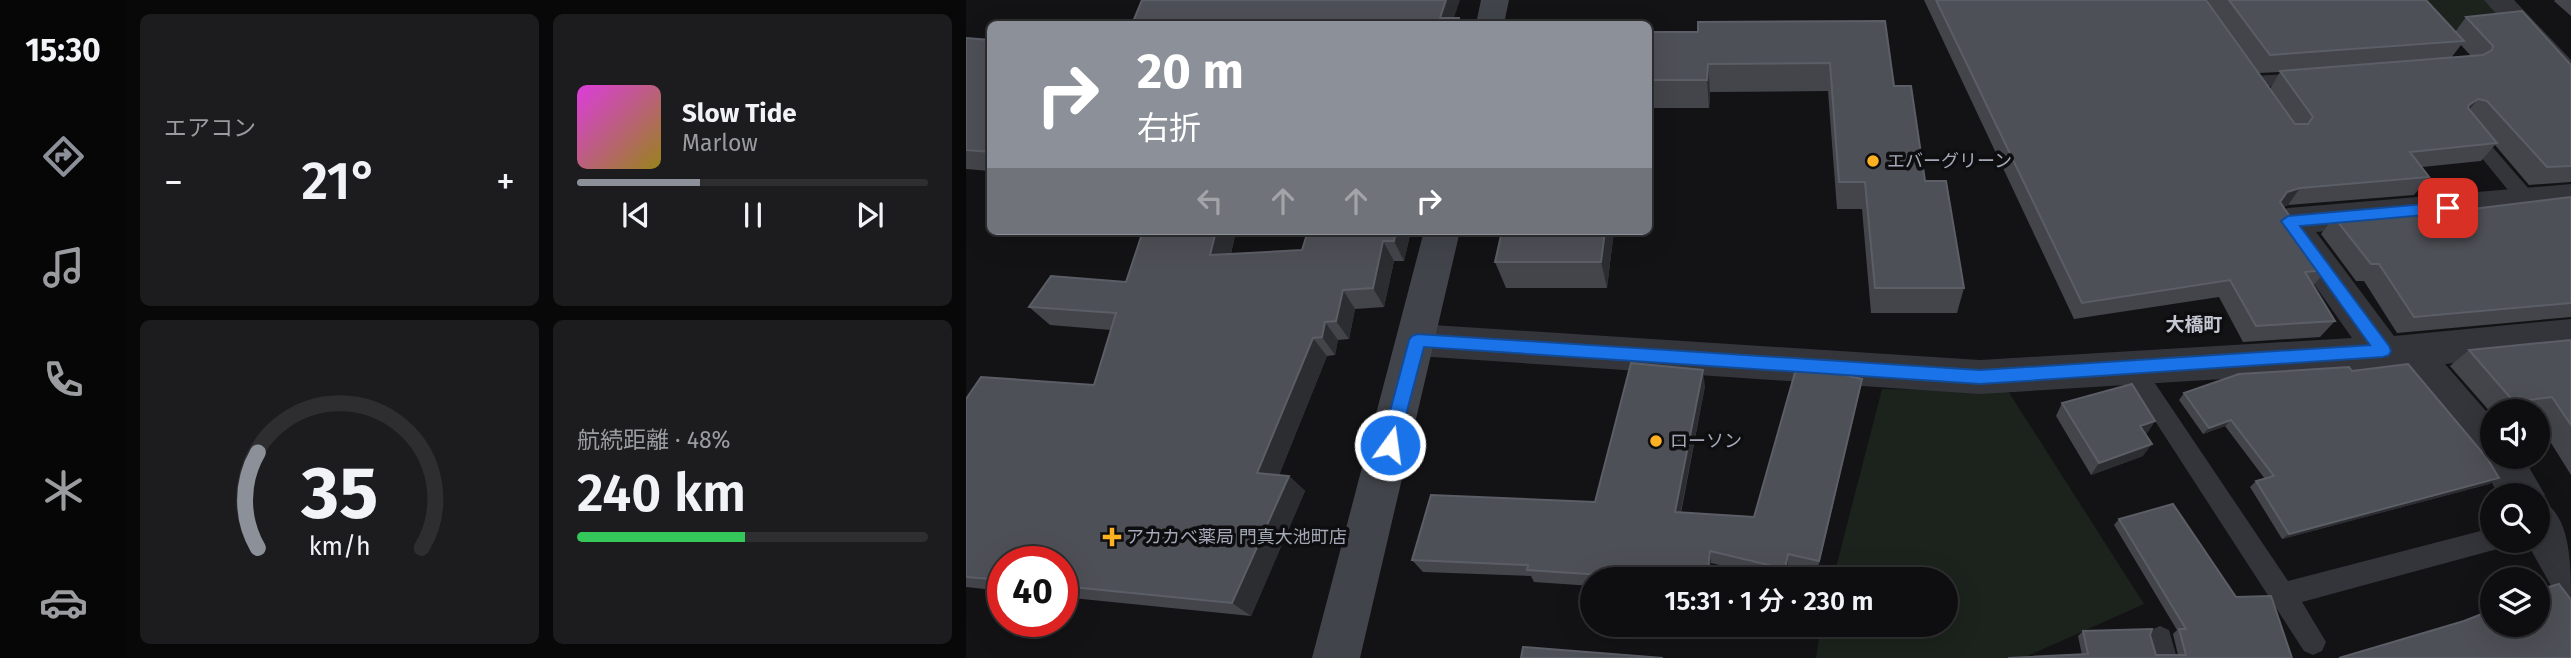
<!DOCTYPE html>
<html lang="ja">
<head>
<meta charset="utf-8">
<style>
  :root { --surface:#0e0e10; --page:#1c1c1e; --text:#f1f3f6; --muted:#9b9c9f; --line:#2e2e30; --accent:#8c9099 }
  body { margin:0; font-family:"Fira Sans","Noto Sans JP",sans-serif; background:var(--page); color:var(--text); height:100vh; display:flex; flex-direction:column; font-size:26px; white-space:nowrap }
  * { box-sizing:border-box; margin:0 }
  p { font-size:23px; color:var(--muted) }
  .icon { flex:none; width:38px; height:38px; fill:none; stroke:currentColor; stroke-width:2; stroke-linecap:round; stroke-linejoin:round }
  .map { position:relative; flex:1; overflow:hidden }
  .drawer { display:flex; flex-direction:column; gap:14px; padding:14px; background:#080809; width:840px }
  .drawer>* { flex:none }
  .top-card { position:absolute; left:21px; top:21px; width:665px; height:214px; border-radius:10px; box-shadow:0 7px 28px #0002,0 0 0 2px var(--line); background:#8c9099; color:#fff; overflow:hidden }
  .fabs { position:absolute; left:1514px; top:399px; display:grid; gap:14px }
  .fabs a { display:grid; place-items:center; width:70px; height:70px; border-radius:50%; background:var(--surface); box-shadow:0 7px 28px #0002,0 0 0 2px var(--line); font-size:35px }
  .speed { position:absolute; left:21px; top:546px; display:flex; gap:14px; font-size:35px; font-weight:700; text-align:center }
  .speed>* { display:grid; place-content:center; width:91px; height:91px; border-radius:50%; background:var(--surface); box-shadow:0 7px 28px #0002,0 0 0 2px var(--line); line-height:1 }
  .speed .limit { border:10px solid #d22; background:#fff; color:#111 }
  .pin { position:absolute; display:grid; place-items:center; width:60px; height:60px; color:#fff; margin:-30px; border-radius:14px; box-shadow:0 4px 10px #0006 }
  .me { position:absolute; width:77px; margin:-38px; rotate:14deg; stroke-linejoin:round; filter:drop-shadow(0 0 5px #0008) }
  .turn { display:flex; align-items:center; gap:24px; height:147px; padding:0 35px; font-size:32px }
  .turn .icon { width:91px; height:91px; stroke-width:2.5 }
  .turn b { display:block; font-size:49px; line-height:60px }
  .lanes { display:flex; align-items:center; height:66px; padding:0 35px; background:#0003; justify-content:center; gap:35px; direction:ltr }
  .lanes .off { opacity:.35 }
  .big { font-size:52px; font-weight:600; line-height:1.1 }
  .drawer .widget { flex:1; display:flex; flex-direction:column; justify-content:center; gap:10px; min-width:0; padding:0 24px; border-radius:10px; background:var(--page) }
  .drawer .dial { align-items:center; gap:0 }
  .dial svg { height:182px; overflow:visible; fill:none; stroke:var(--line); stroke-width:7; stroke-linecap:round; text-anchor:middle }
  .dial text { fill:var(--text); stroke:none }
  .song { display:flex; align-items:center; gap:21px }
  .cover { width:84px; height:84px; border-radius:10px; background:linear-gradient(135deg,hsl(300 70% 55%),hsl(50 70% 35%)) }
  .played { height:7px; border-radius:4px; background:linear-gradient(90deg,var(--accent) 35%,var(--line) 35%) }
  .keys { display:flex; justify-content:space-around; direction:ltr }
  .heat { display:flex; justify-content:space-between; align-items:center; font-size:38px; direction:ltr }
  .charge { height:10px; border-radius:5px; background:linear-gradient(90deg,#34c759 48%,var(--line) 0) }
  .drawer .tiles { flex:1; display:grid; gap:14px; grid-template-columns:repeat(2,1fr) }
  .trip { position:absolute; left:614px; top:567px; width:378px; height:70px; border-radius:35px; background:var(--surface); box-shadow:0 7px 28px #0002,0 0 0 2px var(--line); font-weight:600; line-height:70px; text-align:center }
  main { display:flex; flex:1; min-height:0 }
  .tab-bar { display:flex; flex-direction:column; width:126px; justify-content:space-around; align-items:center; background:#060606; color:var(--muted) }
  .tab-bar .icon { width:49px; height:49px }
  .tab-bar .on { color:var(--accent) }
  .tab-bar b { font-size:32px; color:var(--text) }
  .map>svg:first-child { display:block }
</style>
</head>
<body>
<main>
<nav class="tab-bar">
<b>15:30</b>
<svg class="icon on" aria-label="directions" viewBox="0 0 24 24"><path d="M12 3l9 9-9 9-9-9zM9 14v-3h6M13 9l2 2-2 2"/></svg>
<svg class="icon" aria-label="music" viewBox="0 0 24 24"><path d="M9 18V5l10-2v13"/><circle cx="6" cy="18" r="3"/><circle cx="16" cy="16" r="3"/></svg>
<svg class="icon" aria-label="phone" viewBox="0 0 24 24"><path d="M5 4h4l2 5-3 2q2 4 5 5l2-3 5 2v4C11 20 4 13 5 4z"/></svg>
<svg class="icon" aria-label="climate" viewBox="0 0 24 24"><path d="M12 3v18M4 7l16 10M4 17L20 7"/></svg>
<svg class="icon" aria-label="car" viewBox="0 0 24 24"><path d="M5 17H2v-5l4-1 3-4h7l3 4 3 1v5h-3M9 17h6M6 11h13"/><circle cx="7" cy="17" r="2"/><circle cx="17" cy="17" r="2"/></svg>
</nav>
<section class="drawer">
<div class="tiles">
<div class="widget"><p>エアコン</p>
<div class="heat"><a>−</a><b class="big">21°</b><a>+</a></div>
</div>
<div class="widget">
<div class="song"><i class="cover"></i><div><b>Slow Tide</b><p>Marlow</p></div></div>
<div class="played"></div>
<div class="keys"><svg class="icon" aria-label="previous" viewBox="0 0 24 24"><path d="M18 5L8 12l10 7zM5 5v14"/></svg><svg class="icon" aria-label="pause" viewBox="0 0 24 24"><path d="M8 5v14M16 5v14"/></svg><svg class="icon" aria-label="next" viewBox="0 0 24 24"><path d="M6 5l10 7-10 7zM19 5v14"/></svg></div>
</div>
<div class="widget dial"><svg viewBox="0 0 100 80">
<path d="M14 69A42 42 0 1 1 86 69"/>
<path d="M14 69A42 42 0 0 1 14 27" stroke="#8c9099"/>
<text x="50" y="56" font-size="32" font-weight="700">35</text>
<text x="50" y="72" font-size="11">km/h</text>
</svg></div>
<div class="widget"><p>航続距離 · 48%</p><b class="big">240 km</b><div class="charge"></div></div>
</div>
</section>
<div class="map">
<svg width="1605" height="658" viewBox="0 0 1605 658">
  <rect width="100%" height="100%" fill="#131315"/>
  <path fill="#1b231c" d="M1452 0H1518L1542 24 1480 30Z
    M916 389 1042 391 1178 604 1057 658H850L855 625H980V579H867Z"/>
  <g fill="none" stroke-linecap="round" stroke-linejoin="round">
    <path fill="#34353a" fill-rule="evenodd" d="M1337 73 1343 75 1345 79 1343 83 1287 88 1279 82 1287 76Z
      M1504 126 1510 128 1569 196 1571 201 1569 206H1555L1498 136 1495 132 1498 128Z
      M1166 358 1174 361 1322 581 1526 528V541H1538L1535 548 1336 602 1360 642 1356 651 1347 655 1338 651 1158 373 1155 367 1158 361Z
      M1194 626 1203 630 1211 658H1185L1181 639 1185 630Z"/>
    <path fill="#34353a" fill-rule="evenodd" d="M1518 0H1548L1605 60V89L1594 86Z
      M1605 184V210L1350 232 1428 336 1605 319V351L1479 364 1526 418V457H1557L1579 495 1576 501C1605 516 1605 566 1605 600L1589 593 1560 541H1572V495H1533L1514 463 1435 368 1014 394 451 356 437 351 432 340 437 329 451 324 1014 360 1386 338 1310 230 1304 221 1310 212 1322 208Z"/>
    <path fill="#41444a" fill-rule="evenodd" d="M515 0H543L538 24H510Z
      M458 231H494L394 658H346Z"/>
  </g>
  <path fill="#43454b" fill-rule="evenodd" d="M958 0H1240L1304 89 1314 72 1293 73 1241 0H1460L1489 32 1500 17 1605 65V182L1563 185 1529 145 1515 161 1456 167 1463 177 1448 195 1322 205 1317 207 1360 270 1347 286 1369 321 1354 337 1277 342 1253 297 1108 319ZM1495 45 1505 56 1485 58Z
    M1589 0H1605V16L1588 1Z
    M919 21 928 86 959 181 998 288 991 313H905L896 209H871L862 91 744 92 743 108H682V32H732Z
    M0 38 24 40V171L0 169Z
    M1605 197V317L1431 333 1398 281H1390L1355 234 1368 217 1490 211Z
    M270 231 265 254 336 250 342 231H445L438 261H428L418 307 389 309 383 339 372 340 369 355 361 356 313 475 323 476 339 491 285 616 96 597V562H37V591L0 587V399L128 385 145 330 84 325 63 307 160 282Z
    M536 231H648L641 288H540L529 262Z
    M1605 340V475L1572 422V411H1526V414L1484 366 1503 350Z
    M1386 371 1533 478 1523 484 1316 539 1284 487 1290 481 1299 479 1259 426 1237 434 1213 400 1218 393Z
    M739 386 715 513 788 517 893 394 851 573 822 566 819 579H813L745 563 744 579H626V586L568 582 565 576 457 572 446 560 629 502Z
    M1096 403 1189 421 1181 433 1179 434 1177 456 1125 475 1090 416Z
    M1153 519 1270 597 1326 658 1116 655 1112 636 1117 631 1184 635 1190 655H1212L1207 634 1211 630 1148 525Z"/>
  <path fill="#2c2d31" d="M480 0H494L486 24 474 18Z
    M742 64 744 92 743 108 741 80Z
    M1512 99 1497 117 1503 105Z
    M1334 188 1322 205 1309 210 1321 192Z
    M250 231H270L260 274 244 255Z
    M430 231H445L438 261 428 241Z
    M639 231H648L641 288 635 262Z
    M417 241 428 261 418 307 407 288Z
    M377 290 389 309 383 339 370 321Z
    M359 322 372 340 369 355 356 337Z
    M347 338 361 356 308 488 291 473Z
    M737 370 739 386 712 525 709 512Z
    M896 379 893 394 851 573 853 561Z
    M1265 420 1259 426 1237 434 1243 428Z
    M1189 421 1181 433 1165 438 1174 426Z
    M1186 444 1177 456 1125 475 1133 463Z
    M323 476 339 491 285 616 266 603Z
    M1533 478 1523 484 1316 539 1323 534Z
    M744 551 745 563 744 579H741Z
    M822 554V566L818 579 819 569Z"/>
  <path fill="#4e5057" stroke="#5b5e66" stroke-width="2" d="M176 0H480L474 18H493L492 24H166Z
    M970 0H1240L1329 124H1342L1347 117 1314 71 1517 55 1526 50 1527 46 1500 17 1556 11 1605 65V166L1581 167 1521 101 1512 99 1503 105 1502 108 1531 143 1444 152 1463 177 1334 188 1321 192 1314 202 1360 270 1339 272 1369 321 1290 326 1264 280 1116 303Z
    M1263 0H1460L1498 41 1304 55Z
    M919 21 928 86H945L959 181H980L998 288H909L899 182H873L864 63 742 64 741 80H682V32H732V22Z
    M0 38 24 40V152L0 150Z
    M1605 197V303L1448 317 1413 264H1405L1368 217 1486 207 1490 211Z
    M177 231H250L244 255 336 250 342 231H430L428 241H417L407 288 377 290 370 321 359 322 356 337 347 338 291 473 323 476 266 603 96 586V562H37V580L0 577V399L15 377 128 385 150 313 63 307 85 276 160 282Z
    M536 231H639L635 262H529Z
    M1605 340V425L1586 397 1548 402 1503 350Z
    M665 363 737 370 709 512 788 517 830 369 857 370 896 379 853 561 822 554 819 569 744 551 741 579H698L561 570 562 565 446 560 465 495 629 502Z
    M1442 364 1521 458 1533 478 1323 534 1290 481 1308 476 1265 420 1243 428 1218 393 1273 374 1383 367 1386 371Z
    M1166 384 1189 421 1174 426 1186 444 1133 463 1096 403Z
    M1207 504 1270 597 1305 596 1326 658H1042L1122 654 1117 631 1186 629 1184 635 1190 655H1220L1213 629H1220L1153 519Z
    M1593 584 1605 600V658H1373L1498 621 1526 610V625H1572V590Z
    M557 647 697 658H555Z"/>
  <path fill="#1a73e8" stroke="#114b97" stroke-width="2" d="M1482 202 1489 208 1482 213 1334 226 1423 346 1425 351 1423 355 1417 357 1014 384 458 347 432 445 430 450 424 453 418 450 415 445 443 340 446 336 451 334 1014 370 1404 345 1315 221 1322 216Z"/>
  <g fill="#ffb121" stroke="#0e0e10" stroke-width="2.5">
    <circle cx="907" cy="161" r="7"/>
    <circle cx="690" cy="441" r="7"/>
    <path d="M142.5 526.5h7v7h7v7h-7v7h-7v-7h-7v-7h7z"/>
  </g>
  <g text-anchor="middle" stroke-width="7" stroke-linejoin="round" paint-order="stroke">
    <g font-size="18" fill="#a3a9b7" stroke="#0e0e10" text-anchor="start">
      <text x="921" y="167">エバーグリーン</text>
      <text x="704" y="447">ローソン</text>
      <text x="160" y="543">アカカベ薬局 門真大池町店</text>
    </g>
    <g font-size="19" font-weight="bold" fill="#c5c8d2" stroke="#0e0e10">
      <text x="1228" y="331">大橋町</text>
    </g>
  </g>
</svg>
<div class="fabs">
<a><svg class="icon" aria-label="sound" viewBox="0 0 24 24"><path d="M4 9h4l5-4v14l-5-4H4zM17 9q2 3 0 6"/></svg></a>
<a><svg class="icon" aria-label="search" viewBox="0 0 24 24"><circle cx="10" cy="10" r="6"/><path d="M15 15l6 6"/></svg></a>
<a><svg class="icon" aria-label="layers" viewBox="0 0 24 24"><path d="M12 4l9 5-9 5-9-5zM3 14l9 5 9-5"/></svg></a>
</div>
<div class="speed"><div class="limit">40</div></div>
<div class="pin" style="left:1482px;top:208px;background:#d93025"><svg class="icon" aria-label="arrive" viewBox="0 0 24 24"><path d="M6 21V4h12l-3 4 3 4H6"/></svg></div>
<svg class="me" style="left:424px;top:445px" viewBox="-20 -20 40 40"><circle r="17" fill="#1a73e8" stroke="#fff" stroke-width="3"/><path d="M0-11L8 9 0 5-8 9z" fill="#fff"/></svg>
<div class="trip">15:31 · 1 分 · 230 m</div>
<div class="top-card">
<div class="turn"><svg class="icon" aria-label="right" viewBox="0 0 24 24"><path d="M7 20v-9h11M14 6l5 5-5 5"/></svg><div><b>20 m</b>右折</div></div>
<div class="lanes"><svg class="icon off" aria-label="left" viewBox="0 0 24 24"><path d="M17 20v-9H6M10 6l-5 5 5 5"/></svg><svg class="icon off" aria-label="ahead" viewBox="0 0 24 24"><path d="M12 20V5M6 11l6-6 6 6"/></svg><svg class="icon off" aria-label="ahead" viewBox="0 0 24 24"><path d="M12 20V5M6 11l6-6 6 6"/></svg><svg class="icon" aria-label="right" viewBox="0 0 24 24"><path d="M7 20v-9h11M14 6l5 5-5 5"/></svg></div>
</div>
</div>
</main>
</body>
</html>
